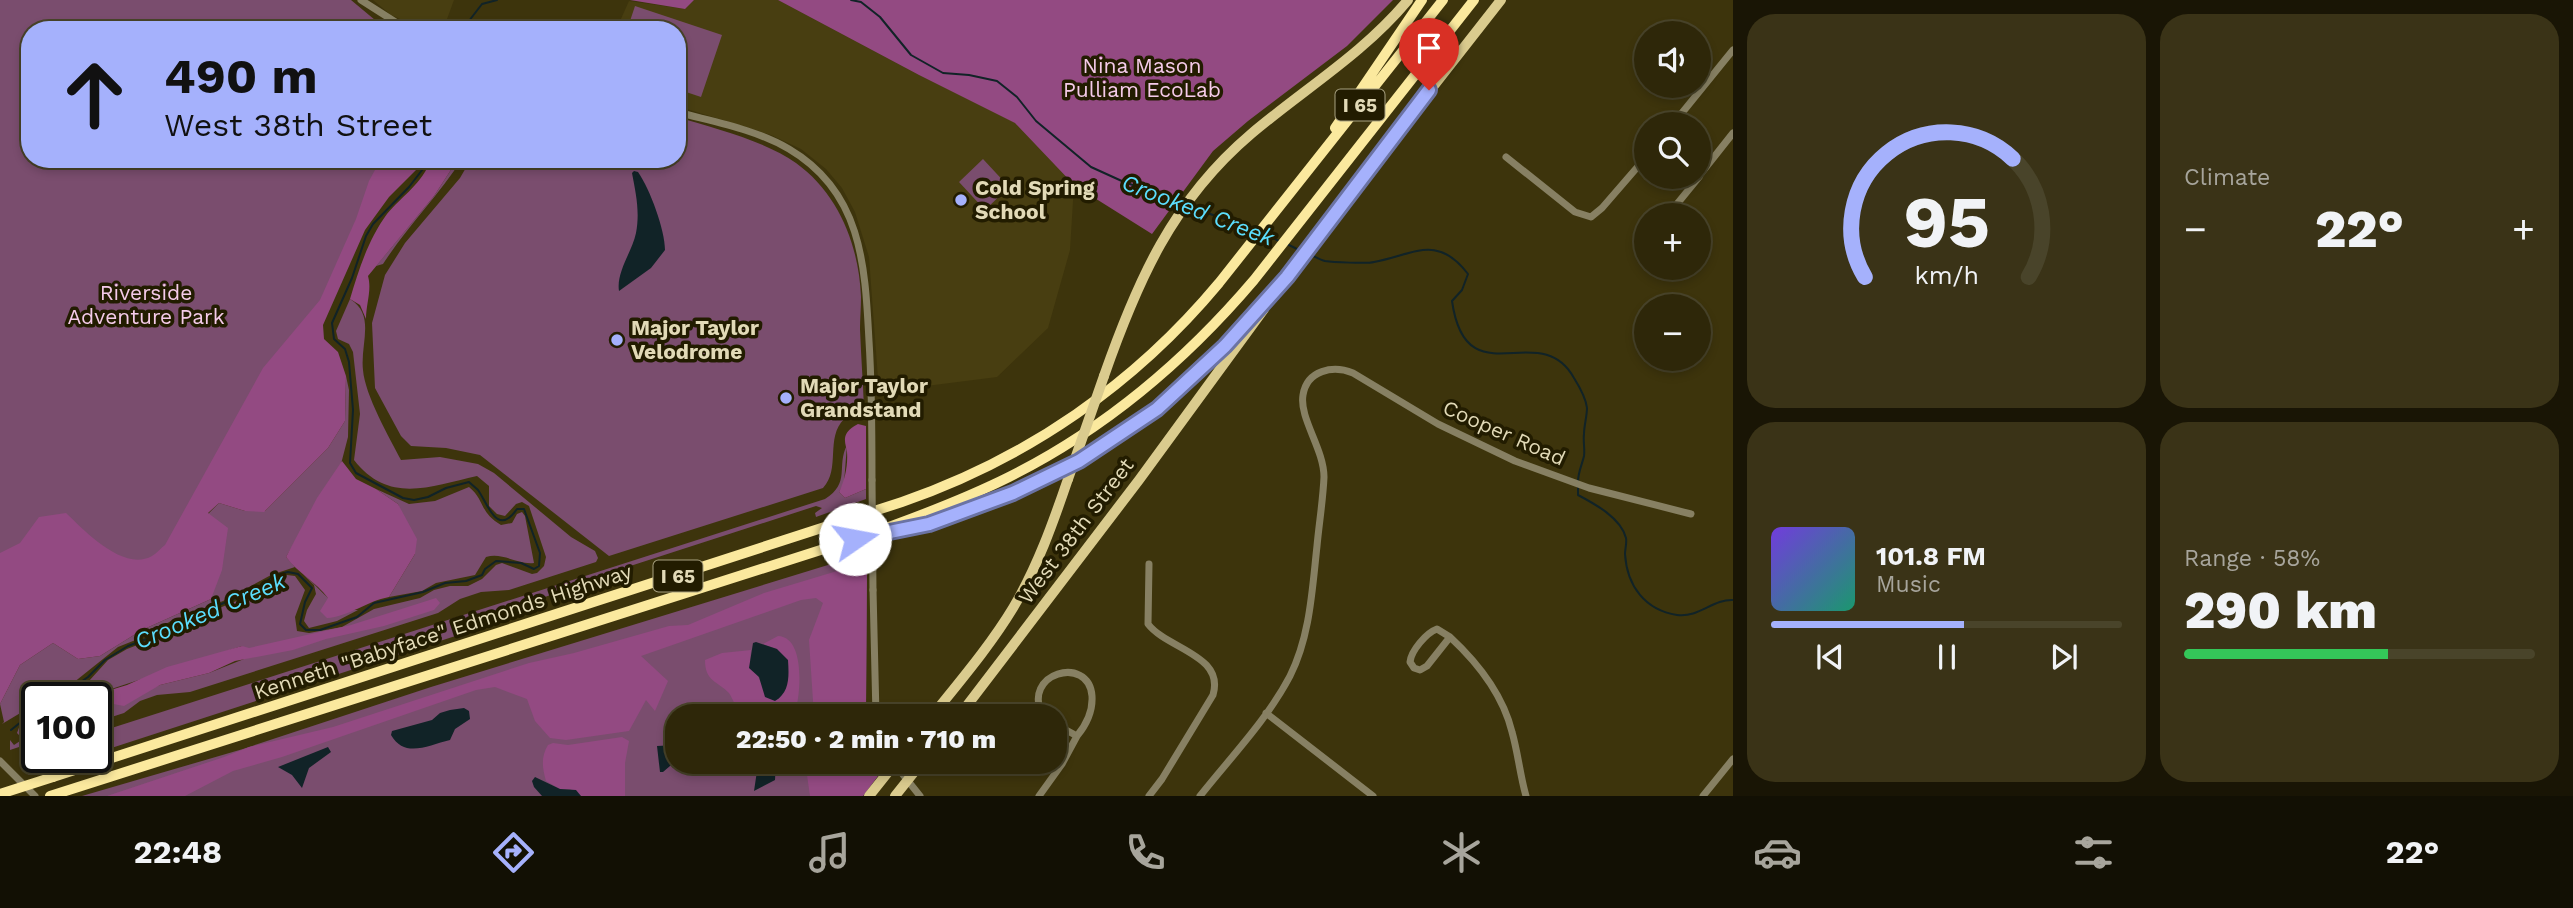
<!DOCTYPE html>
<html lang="en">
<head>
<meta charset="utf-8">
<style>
  :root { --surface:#2e2709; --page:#3a3317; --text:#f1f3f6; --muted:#a7a59c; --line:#49442a; --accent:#a5b1fc }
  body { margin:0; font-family:"Work Sans",sans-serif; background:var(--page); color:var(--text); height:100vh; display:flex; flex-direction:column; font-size:26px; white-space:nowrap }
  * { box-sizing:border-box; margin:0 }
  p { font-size:23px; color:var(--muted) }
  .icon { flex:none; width:38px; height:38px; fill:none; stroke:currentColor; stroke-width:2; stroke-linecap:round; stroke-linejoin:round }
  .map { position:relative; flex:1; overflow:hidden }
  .panel { display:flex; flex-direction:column; gap:14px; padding:14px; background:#191505; width:840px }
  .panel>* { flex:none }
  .guide { position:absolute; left:21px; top:21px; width:665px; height:147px; border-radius:28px; box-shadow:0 4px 10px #0003,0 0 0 2px var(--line); background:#a5b1fc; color:#111; overflow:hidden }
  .buttons { position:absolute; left:1634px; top:21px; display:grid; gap:14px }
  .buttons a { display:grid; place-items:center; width:77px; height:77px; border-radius:50%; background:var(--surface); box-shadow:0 4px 10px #0003,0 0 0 2px var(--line); font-size:35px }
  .speed { position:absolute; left:21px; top:682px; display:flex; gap:14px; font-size:35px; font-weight:700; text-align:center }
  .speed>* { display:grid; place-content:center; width:91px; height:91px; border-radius:50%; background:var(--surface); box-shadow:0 4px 10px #0003,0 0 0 2px var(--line); line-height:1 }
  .speed .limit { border:4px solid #111; border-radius:10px; background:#fff; color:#111 }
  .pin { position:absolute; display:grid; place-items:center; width:60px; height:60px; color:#fff; margin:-72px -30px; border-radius:50% 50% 50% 0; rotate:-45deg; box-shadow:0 0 7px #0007 }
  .pin .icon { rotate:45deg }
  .me { position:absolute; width:77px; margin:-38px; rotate:78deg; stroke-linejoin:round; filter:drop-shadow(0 0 5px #0008) }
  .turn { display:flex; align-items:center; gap:24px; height:147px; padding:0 28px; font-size:32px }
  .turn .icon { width:91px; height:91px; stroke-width:2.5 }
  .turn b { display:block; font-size:49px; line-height:60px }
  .big { font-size:52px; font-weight:800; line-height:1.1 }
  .panel .card { flex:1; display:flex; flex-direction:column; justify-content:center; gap:10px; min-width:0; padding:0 24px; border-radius:28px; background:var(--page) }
  .panel .dial { align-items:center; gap:0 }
  .dial svg { height:182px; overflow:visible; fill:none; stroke:var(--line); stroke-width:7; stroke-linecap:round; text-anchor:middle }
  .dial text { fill:var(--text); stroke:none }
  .song { display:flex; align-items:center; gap:21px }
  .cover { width:84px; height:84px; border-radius:10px; background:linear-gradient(135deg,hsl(260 70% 55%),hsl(160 70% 35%)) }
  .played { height:7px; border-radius:4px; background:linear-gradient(90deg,var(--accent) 55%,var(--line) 55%) }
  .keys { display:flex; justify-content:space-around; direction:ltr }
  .heat { display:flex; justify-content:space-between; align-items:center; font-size:38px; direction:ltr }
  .charge { height:10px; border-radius:5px; background:linear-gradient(90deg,#34c759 58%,var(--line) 0) }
  .panel .tiles { flex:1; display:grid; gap:14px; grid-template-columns:repeat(2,1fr) }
  .trip { position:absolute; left:665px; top:704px; width:402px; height:70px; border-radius:28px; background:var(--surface); box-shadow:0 4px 10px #0003,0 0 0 2px var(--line); font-weight:800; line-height:70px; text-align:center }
  .tabs { display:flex; height:112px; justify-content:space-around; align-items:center; background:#121004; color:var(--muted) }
  .tabs .icon { width:49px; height:49px }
  .tabs .on { color:var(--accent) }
  .tabs b { font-size:32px; color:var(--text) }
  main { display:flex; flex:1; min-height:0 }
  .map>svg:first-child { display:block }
</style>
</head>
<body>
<main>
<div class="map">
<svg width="1733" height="796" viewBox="0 0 1733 796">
  <rect width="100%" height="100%" fill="#3d340c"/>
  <path fill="#483e11" d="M373 0H454L443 30H425L391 15Z
    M694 0H778L919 75 1016 123 1074 185 1070 250 1048 328 997 377 879 392 869 257 855 212 842 188 826 169 801 149 771 135 677 106V30H616L629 1 685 9Z"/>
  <path fill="#7a4d6e" d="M0 0H351L387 30H30V159H395L325 301 153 566 0 601Z
    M635 6 722 35 701 97 677 89V30H627Z
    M677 117C714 128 765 141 796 163 839 194 859 246 861 297 861 308 860 319 860 329 861 356 863 382 864 409 859 412 849 415 844 419 825 438 841 469 823 488L609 556 480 455 446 448 411 446 401 436 375 388 372 323 385 275 405 243 460 178 471 159H677Z
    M458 159H462C438 196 407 227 383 264L376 266 434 196Z
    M983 159 1009 187 985 210 959 182Z
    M350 299C376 315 360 344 363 370 365 395 389 437 401 460L440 457 478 464 494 473 571 537 595 551 598 558 596 562 509 590 481 592 460 599 438 613 190 692 157 695 140 701 124 713 96 722V704L103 702 111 705 160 685 209 673 249 657 242 646 84 698H62L89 681 108 660 127 649 153 639 168 629 256 593 273 579 287 575 295 576 305 590 295 617 297 631 309 633 342 627 374 609 420 598 434 590 450 586H468L482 579 496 565 502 563 532 574 537 573 544 566 546 557 529 506 522 502 516 504 505 516 497 514 489 506V486L477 476C431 486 389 505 354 460L360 414 353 352 349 344 338 339 336 331Z
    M346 376 349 390 348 437 341 464 286 557 295 567 271 575 223 601 171 621 143 637 118 647 63 691 46 698H37V703L2 724 4 722 0 704 20 665 53 643 78 659 100 656 142 630 211 599 208 514 219 503 245 511H265L328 448 345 421Z
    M847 445 844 483 839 492 845 498 866 489V499L816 517 815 513 822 508 816 506 621 569 526 604 529 612 96 753V733L825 499C851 483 836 466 847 445Z
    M469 487C485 500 479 512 501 525L512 523 517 514 522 512 525 516 534 563C518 565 503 552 486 557L475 575 436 583 422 591 389 597 415 554 398 504 376 489 409 504 435 501Z
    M867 553 866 709 868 716H677V761H882L880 773 863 796H82L243 749 431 687Z
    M303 574C320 587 334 612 358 610L337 621 309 628 304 621 307 610 316 594 314 585Z
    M37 711V719L29 720 21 728 28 734 37 730V741L10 750V740L14 745 23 739 17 733 21 722Z
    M37 753V758H82L29 775 26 772 25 763Z"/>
  <path fill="#934a82" d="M630 0H694L685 9Z
    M778 0H1393L1347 46 1248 121 1213 151 1152 234 1074 185 1015 123 919 75Z
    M381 159H420L416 170 389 197 365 230 323 325 324 339 338 352 346 376 345 421 328 448 264 512 245 511 219 503 208 513 228 528 222 570 211 599 142 630 100 656 78 659 53 643 20 665 0 704V553L20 543 39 517 66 513C85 531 123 572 152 556 157 553 161 548 165 545L263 368 320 300 356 219 369 181Z
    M431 159H458L434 196 368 276C372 290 366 304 366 319L360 305 350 299C359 269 368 240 387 214 402 196 423 183 431 159Z
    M858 424 866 426V489L845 498 839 492C845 480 848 465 847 452 846 443 839 434 858 424Z
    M342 461 356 479 376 489 398 504 417 539 415 554 389 597C367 601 348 617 327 618L320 611 328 598C316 582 298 573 286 557L317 498Z
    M867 562 866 709 868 716H814L809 640 823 603 816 598 801 600 641 656 668 681 655 711 646 700 629 731 566 740 550 738 535 721 527 699 495 687 476 690 282 757 233 771 185 796H107L224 757 249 747 333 727 529 663 574 653 669 626 688 625 764 593Z
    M436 598 440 603 434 610 384 626 326 639 293 650 235 661 209 673 160 685 124 706 103 702 96 704V698H84L127 685 167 667 242 646 249 648 351 625Z
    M778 636C806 637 801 697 794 716H739C737 709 733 699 729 693 718 681 705 682 705 660L722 653 751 650 750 660 763 687 777 649 763 644Z
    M622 737 629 741 625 763V796H581L570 789H560L546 781C542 767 541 757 548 745L553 743 568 745Z
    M809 761H882L880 773 863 796H810L807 775Z"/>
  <path fill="#112327" d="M634 171 638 172C650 189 665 230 665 250L651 268 619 291C616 272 632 252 636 233 640 212 636 194 632 173Z
    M756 642 777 649 788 660C789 676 790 692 775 701L765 697 759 677 749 668 753 643Z
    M464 708 469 711 470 719 455 729 450 740C428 745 405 759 391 735L392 731 432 720 440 713 450 710Z
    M677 745V760L663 772H660L657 746Z
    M328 747 331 752 309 768 302 788 292 775 278 767Z
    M755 761H776L775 780 754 791 757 771Z
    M535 777 560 789 576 790 581 796H542L534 787 532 781Z"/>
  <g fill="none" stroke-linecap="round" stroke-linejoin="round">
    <path stroke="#112327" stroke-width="2" d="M851 0 861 2 880 17 911 55 943 73 969 75 997 81 1017 97 1036 121 1091 167 1124 182 1182 202
      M462 30 482 4 497 0
      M1190 206C1211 216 1235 221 1256 230
      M1265 234 1279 241
      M1287 244 1301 251
      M1309 254C1314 256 1320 260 1325 261 1332 262 1367 264 1374 262 1413 255 1437 233 1468 274L1462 290 1452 301C1466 400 1540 316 1574 378 1579 386 1586 399 1587 408 1587 416 1584 426 1584 434 1583 441 1585 449 1584 456 1582 465 1578 472 1578 482
      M1578 488V495C1595 504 1621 518 1626 538 1627 543 1625 549 1625 554 1627 586 1645 610 1677 615 1699 618 1713 599 1733 600
      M58 698 88 677 105 660 128 646 157 635 170 625 258 589 273 576 288 572 298 574 312 588 305 602 300 624 306 630H320L357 617 374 603 423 592 445 583 466 581 482 575 485 569 496 561 521 563 534 569 539 566 540 553 524 509H517C497 538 488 504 478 490 477 489 470 483 469 482L446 488 428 497 414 500 403 498 356 473 350 463 353 410 349 362 345 349 334 339 332 323 352 278 366 236 373 224 409 187 426 165 427 159
      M11 730 37 709"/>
    <path stroke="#878063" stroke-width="7" d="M361 0 408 30
      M677 112C714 122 755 129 789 149 862 192 865 265 869 341 872 387 872 434 872 480
      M1673 124 1733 50
      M1506 157 1575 212 1591 217 1602 208 1647 156
      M1699 176 1733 133
      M1668 215 1699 177
      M873 590 876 716
      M1437 629 1450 637 1427 666 1420 670 1414 668 1410 662C1411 651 1426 633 1437 629Z
      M1450 637C1478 663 1503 695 1512 732 1518 753 1520 775 1526 796
      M1266 713 1373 796
      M1043 716C1020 673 1089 654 1092 696 1093 712 1086 725 1077 736L1055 724
      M0 761 35 796
      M893 762 920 796
      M1039 796 1062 764 1077 736
      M1149 796 1162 779 1213 695C1225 655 1167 649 1148 624L1149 564
      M1200 796C1230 758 1267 720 1290 676 1310 636 1312 591 1317 546 1319 524 1323 500 1324 477 1324 449 1299 418 1303 395 1307 370 1333 365 1353 373L1438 424 1515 461 1589 488 1691 514
      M1703 796 1733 759"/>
    <path stroke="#dacb8e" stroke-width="10" d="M1283 282 1324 226 1501 0
      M1104 376C1137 282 1172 201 1251 134 1304 89 1363 54 1408 0
      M932 716C960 681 990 646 1013 608 1037 568 1053 523 1068 479
      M959 716 1139 480 1264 309
      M869 796 897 761
      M895 796 923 761"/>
    <path stroke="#fbe99e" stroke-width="10" d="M1335 128 1422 0
      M895 531C1003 508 1106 456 1188 382 1224 350 1255 313 1287 277
      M53 777 902 502C1027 459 1135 384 1219 283L1443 0
      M50 796 855 539C907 521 959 502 1009 477 1103 430 1186 360 1254 280L1474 0"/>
    <path stroke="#878063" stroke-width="7" d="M872 480 873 590"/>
    <path stroke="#dacb8e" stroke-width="10" d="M1068 479 1104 376"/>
    <path stroke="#fbe99e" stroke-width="10" d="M0 794 53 777"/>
  </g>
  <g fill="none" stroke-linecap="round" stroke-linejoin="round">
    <defs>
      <path id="route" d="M855 539 929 524 1013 493 1079 461 1157 409 1225 346 1287 277 1429 90"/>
    </defs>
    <use href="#route" stroke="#6b73a4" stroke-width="18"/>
    <use href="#route" stroke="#a5b1fc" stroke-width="12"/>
  </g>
  <g fill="#a5b1fc" stroke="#221c00" stroke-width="2.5">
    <circle cx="961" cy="200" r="7"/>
    <circle cx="617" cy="340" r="7"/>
    <circle cx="786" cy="398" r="7"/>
  </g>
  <g text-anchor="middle" stroke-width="7" stroke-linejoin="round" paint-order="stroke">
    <g fill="#221c00" stroke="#a8a180" stroke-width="2">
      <rect x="1335.5" y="89.5" width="49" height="31" rx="5"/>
      <rect x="653.5" y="560.5" width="49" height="31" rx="5"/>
    </g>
    <g font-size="19" font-weight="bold" fill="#e2dab7">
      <text x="1360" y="112">I 65</text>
      <text x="678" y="583">I 65</text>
    </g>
    <g font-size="21" fill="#f5cbe9" stroke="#221c00">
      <text x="1142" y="73">Nina Mason<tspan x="1142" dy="24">Pulliam EcoLab</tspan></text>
      <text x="146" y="300">Riverside<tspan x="146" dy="24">Adventure Park</tspan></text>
    </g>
    <g font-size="21" font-weight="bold" fill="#e2dab7" stroke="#221c00" text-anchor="start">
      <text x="975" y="195">Cold Spring<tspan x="975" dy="24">School</tspan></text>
      <text x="631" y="335">Major Taylor<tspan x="631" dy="24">Velodrome</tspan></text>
      <text x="800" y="393">Major Taylor<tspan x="800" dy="24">Grandstand</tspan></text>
    </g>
    <g font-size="21" fill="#e2dab7" stroke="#221c00">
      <text transform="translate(1504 433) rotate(24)" y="7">Cooper Road</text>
      <text transform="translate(1076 531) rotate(-53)" y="7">West 38th Street</text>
      <text transform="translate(443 632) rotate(-18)" y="7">Kenneth "Babyface" Edmonds Highway</text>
    </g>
    <g font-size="23" font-style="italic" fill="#5bdefd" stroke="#221c00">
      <text transform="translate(1198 210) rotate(21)" y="8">Crooked Creek</text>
      <text transform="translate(210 611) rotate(-23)" y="8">Crooked Creek</text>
    </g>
  </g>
</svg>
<div class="buttons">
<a><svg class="icon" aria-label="sound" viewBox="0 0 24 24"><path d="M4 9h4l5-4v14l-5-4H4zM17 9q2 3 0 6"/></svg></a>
<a><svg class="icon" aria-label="search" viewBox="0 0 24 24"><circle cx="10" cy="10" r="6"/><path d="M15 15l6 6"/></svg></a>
<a>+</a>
<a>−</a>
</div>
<div class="speed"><div class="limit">100</div></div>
<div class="pin" style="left:1429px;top:90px;background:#d93025"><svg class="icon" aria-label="arrive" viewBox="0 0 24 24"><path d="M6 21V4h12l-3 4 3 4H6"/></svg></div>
<svg class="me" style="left:855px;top:539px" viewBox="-20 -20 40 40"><circle r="19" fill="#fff"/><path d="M0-13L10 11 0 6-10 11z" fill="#a5b1fc"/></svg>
<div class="trip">22:50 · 2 min · 710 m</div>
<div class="guide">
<div class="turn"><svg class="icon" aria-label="ahead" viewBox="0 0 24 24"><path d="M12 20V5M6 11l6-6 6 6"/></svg><div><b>490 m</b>West 38th Street</div></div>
</div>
</div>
<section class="panel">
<div class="tiles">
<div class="card dial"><svg viewBox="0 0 100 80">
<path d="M14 69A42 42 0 1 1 86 69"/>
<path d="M14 69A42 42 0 0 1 79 17" stroke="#a5b1fc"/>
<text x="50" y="56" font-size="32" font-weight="700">95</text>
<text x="50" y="72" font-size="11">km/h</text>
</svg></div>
<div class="card"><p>Climate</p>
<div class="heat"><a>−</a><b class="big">22°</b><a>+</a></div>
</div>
<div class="card">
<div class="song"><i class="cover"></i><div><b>101.8 FM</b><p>Music</p></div></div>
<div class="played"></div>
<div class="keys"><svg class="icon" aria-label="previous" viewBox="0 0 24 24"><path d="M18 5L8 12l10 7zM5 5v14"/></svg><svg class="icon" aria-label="pause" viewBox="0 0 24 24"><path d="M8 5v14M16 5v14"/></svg><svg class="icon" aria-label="next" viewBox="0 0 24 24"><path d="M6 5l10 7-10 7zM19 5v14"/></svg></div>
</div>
<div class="card"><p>Range · 58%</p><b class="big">290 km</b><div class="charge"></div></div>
</div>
</section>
</main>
<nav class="tabs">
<b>22:48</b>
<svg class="icon on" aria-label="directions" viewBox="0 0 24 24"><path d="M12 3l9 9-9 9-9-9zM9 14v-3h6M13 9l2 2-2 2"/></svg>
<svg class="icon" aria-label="music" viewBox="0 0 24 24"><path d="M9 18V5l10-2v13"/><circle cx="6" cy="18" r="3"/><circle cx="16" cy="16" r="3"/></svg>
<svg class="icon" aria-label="phone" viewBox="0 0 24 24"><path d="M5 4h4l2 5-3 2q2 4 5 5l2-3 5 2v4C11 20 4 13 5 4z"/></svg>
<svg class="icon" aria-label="climate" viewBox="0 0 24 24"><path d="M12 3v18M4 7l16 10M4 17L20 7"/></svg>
<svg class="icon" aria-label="car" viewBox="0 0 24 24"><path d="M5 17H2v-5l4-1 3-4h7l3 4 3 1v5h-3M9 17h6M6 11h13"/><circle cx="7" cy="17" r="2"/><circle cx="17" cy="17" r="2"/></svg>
<svg class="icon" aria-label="filters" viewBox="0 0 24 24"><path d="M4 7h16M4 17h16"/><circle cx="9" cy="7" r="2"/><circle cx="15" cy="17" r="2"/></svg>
<b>22°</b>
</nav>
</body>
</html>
